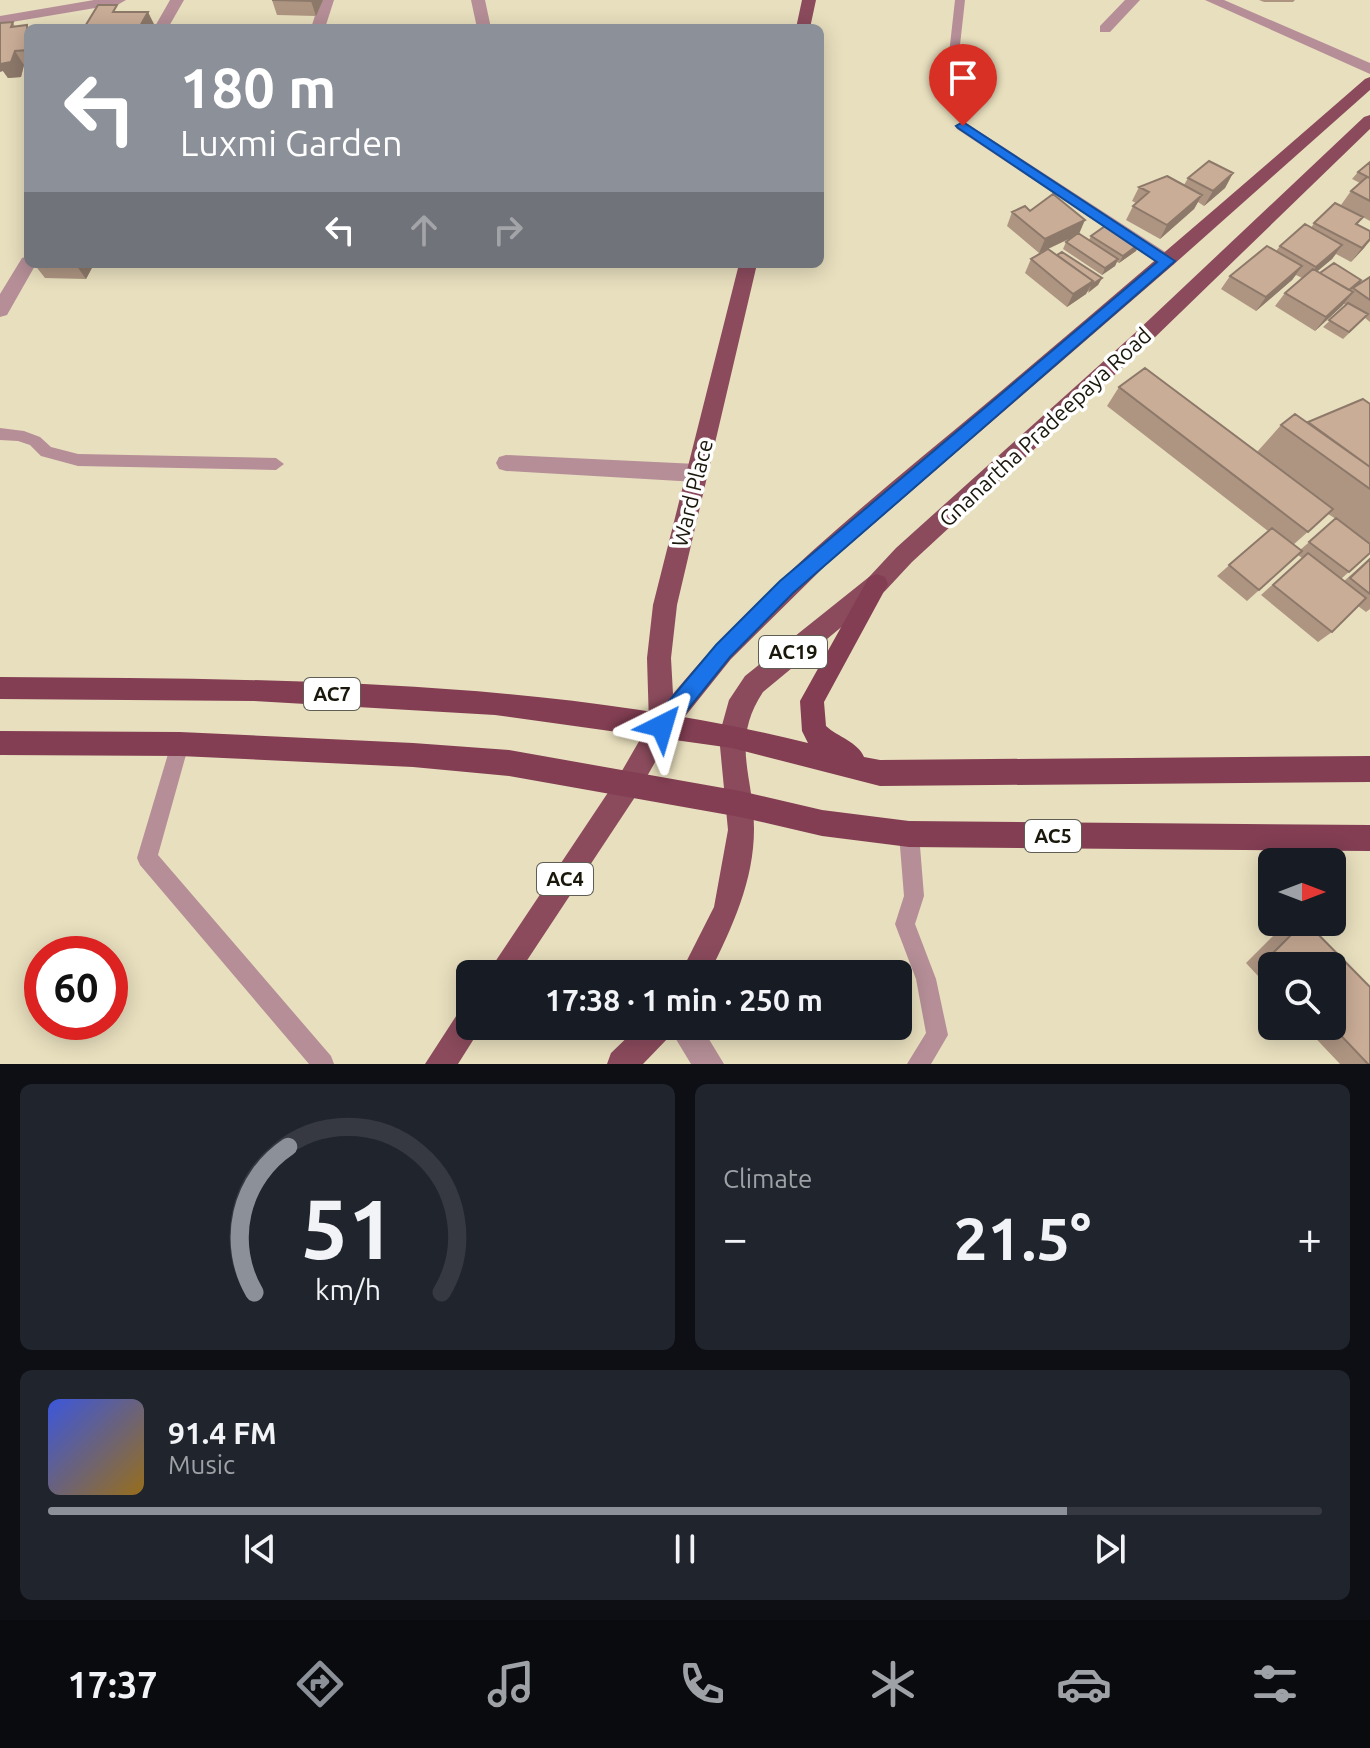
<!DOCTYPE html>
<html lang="en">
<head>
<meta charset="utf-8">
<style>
  :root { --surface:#171b24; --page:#20242c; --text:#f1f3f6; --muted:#9ea1a6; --line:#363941; --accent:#8c9099 }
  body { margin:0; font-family:Ubuntu,sans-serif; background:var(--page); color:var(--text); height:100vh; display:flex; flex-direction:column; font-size:30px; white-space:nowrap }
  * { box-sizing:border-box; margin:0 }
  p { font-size:26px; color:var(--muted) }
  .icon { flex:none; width:44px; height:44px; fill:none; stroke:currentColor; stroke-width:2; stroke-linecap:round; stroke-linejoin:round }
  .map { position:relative; height:1064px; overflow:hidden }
  .side { display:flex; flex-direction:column; gap:20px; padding:20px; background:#0d0f14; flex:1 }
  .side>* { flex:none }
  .banner { position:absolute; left:24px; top:24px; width:800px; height:244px; border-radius:12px; box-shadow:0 4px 20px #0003; background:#8c9099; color:#fff; overflow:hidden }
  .needle { width:52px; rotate:90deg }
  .fabs { position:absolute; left:1258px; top:848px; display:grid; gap:16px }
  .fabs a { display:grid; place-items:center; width:88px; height:88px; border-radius:12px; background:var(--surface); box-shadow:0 4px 20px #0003; font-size:40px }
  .speed { position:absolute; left:24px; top:936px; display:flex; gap:16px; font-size:40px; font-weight:700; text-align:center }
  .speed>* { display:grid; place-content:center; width:104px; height:104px; border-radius:50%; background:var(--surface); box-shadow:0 4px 20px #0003; line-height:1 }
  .speed .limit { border:12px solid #d22; background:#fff; color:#111 }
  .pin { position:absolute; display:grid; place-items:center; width:68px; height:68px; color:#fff; margin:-82px -34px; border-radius:50% 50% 50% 0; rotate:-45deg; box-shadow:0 0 8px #0007 }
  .pin .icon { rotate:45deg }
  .me { position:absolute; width:88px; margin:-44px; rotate:40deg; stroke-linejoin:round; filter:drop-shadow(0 0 6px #0008) }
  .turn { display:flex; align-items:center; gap:28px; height:168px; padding:0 24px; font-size:36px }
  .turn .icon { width:104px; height:104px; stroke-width:2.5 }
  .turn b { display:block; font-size:56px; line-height:68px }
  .lanes { display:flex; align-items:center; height:76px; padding:0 24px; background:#0003; justify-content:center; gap:40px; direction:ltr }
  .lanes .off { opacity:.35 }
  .big { font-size:60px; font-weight:700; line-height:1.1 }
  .side .widget { flex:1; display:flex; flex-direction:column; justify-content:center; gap:12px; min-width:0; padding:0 28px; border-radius:12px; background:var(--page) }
  .side .dial { align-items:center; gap:0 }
  .dial svg { height:208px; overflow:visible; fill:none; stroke:var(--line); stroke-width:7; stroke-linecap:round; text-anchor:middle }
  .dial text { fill:var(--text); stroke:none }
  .song { display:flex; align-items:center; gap:24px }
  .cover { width:96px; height:96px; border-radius:12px; background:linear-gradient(135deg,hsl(230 70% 55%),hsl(40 70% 35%)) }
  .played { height:8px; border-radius:4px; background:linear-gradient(90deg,var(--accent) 80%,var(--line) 80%) }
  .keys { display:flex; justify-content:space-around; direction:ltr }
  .heat { display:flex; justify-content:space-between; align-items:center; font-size:44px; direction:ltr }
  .side .tiles { flex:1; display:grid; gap:20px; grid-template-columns:1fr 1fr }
  .widget:last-child { grid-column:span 2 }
  .trip { position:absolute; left:456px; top:960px; width:456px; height:80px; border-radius:12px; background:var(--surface); box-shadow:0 4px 20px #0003; font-weight:700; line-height:80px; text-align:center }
  .tab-bar { display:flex; height:128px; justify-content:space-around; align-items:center; background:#090b0e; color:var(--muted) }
  .tab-bar .icon { width:56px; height:56px }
  .tab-bar .active { color:var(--accent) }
  .tab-bar b { font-size:36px; color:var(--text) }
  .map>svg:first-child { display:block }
</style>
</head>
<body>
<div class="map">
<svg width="1370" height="1064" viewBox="0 0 1370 1064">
  <rect width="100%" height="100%" fill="#e8dfbe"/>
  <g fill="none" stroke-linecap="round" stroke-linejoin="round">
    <path fill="#b58e97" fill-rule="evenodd" d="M955 0H965L958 63 953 66 948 63Z
      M0 428 24 431 40 437 51 447 78 454 276 458 284 464 276 470 78 466 41 456 30 445 18 441 0 440Z
      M180 735 186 738 189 744 158 855 331 1056 334 1064H309L140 865 137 858 171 744 174 738Z
      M909 824 916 827 919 834 924 896 915 924 936 979 948 1035 931 1064H907L926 1033 916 979 895 924 904 896 899 834 902 827Z"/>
    <path fill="#b58e97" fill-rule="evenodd" d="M170 0H184L168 28H154Z
      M320 0H334L325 28H311Z
      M471 0H485L491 28H477Z
      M1125 0H1140L1110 32H1100V26Z
      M963 121 1173 257 1176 261 1173 265H1161L957 129 955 126Z
      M28 256V264H36L7 315 0 317V294L22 258Z
      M506 455 697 464 704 467 708 473 704 479 697 482 506 471 499 469 496 463 499 457Z
      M668 1026H701L724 1064H691Z"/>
    <path fill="#b58e97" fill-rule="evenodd" d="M94 0H126L119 4 0 24V16Z
      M1205 0H1224L1370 63V74Z"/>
    <path fill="#8b4b5d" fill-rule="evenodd" d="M802 0H816L810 28H796Z
      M1370 77V90L1173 265 825 566 731 659 671 734 637 794 518 974H487L619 776 649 724 647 658 653 605 739 264H757L677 605 671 658 673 694C765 583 878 494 988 402 1114 296 1240 188 1365 79Z
      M1370 115V129L1149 343 912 562 885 591 763 692C730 742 754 775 754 829 754 881 732 928 709 974H680L714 907 728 830 719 736 729 700 745 676 869 577 896 548 1135 333 1364 117Z
      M470 1005V1026H482L458 1064H425L460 1010Z
      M639 1026H675L670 1036 643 1064H607L611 1053Z"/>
    <path fill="#833e53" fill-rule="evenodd" d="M877 574 885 577 888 584 824 702 826 726C838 737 858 742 864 757L880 760 1370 756V782L880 786 732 748 495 715 254 701 0 699V677C270 679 545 678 808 743L802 731 800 701 869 577Z
      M0 731 180 732 413 743 509 750 740 791 822 810 909 821 1370 825V851L909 847 822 836 740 817 509 776 413 767 180 756 0 755Z"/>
  </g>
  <path fill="#ae9582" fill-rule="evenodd" d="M272 0H323L316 16 277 15Z
    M1259 0H1295L1293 2H1264Z
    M13 22 15 27 28 28V65H24L21 77 8 78 3 71Z
    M1370 162V221L1341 205 1351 191 1360 183 1352 179 1358 172Z
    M1233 173 1225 188 1204 206 1198 202 1194 209 1160 239 1126 220 1133 206 1136 203 1132 201 1139 187 1184 185 1188 178Z
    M1030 211 1079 233 1089 240 1091 236 1139 244 1136 251 1119 263 1117 262 1115 266 1102 275 1063 249 1066 242 1073 237 1048 249 1057 255 1102 278 1098 285 1087 292 1086 294 1067 307 1025 273 1031 259 1044 250 1039 253 1007 226 1012 212Z
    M1363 217 1357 225 1370 231V241L1364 248 1351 262 1336 254 1332 259 1317 271 1320 273 1361 280 1357 285 1370 277V322L1365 318 1343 339 1323 327 1346 305 1344 304 1315 331 1275 306 1285 293 1302 278 1296 275 1292 280 1256 311 1221 289 1230 276 1276 251 1280 246 1311 228 1314 223Z
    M34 264H94L86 279 45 278Z
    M1119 387 1257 452 1281 425 1308 422 1370 404V553L1341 579 1344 581 1370 558V609L1366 612 1358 606 1332 632 1318 642 1261 595 1302 558 1298 555 1247 601 1217 576 1268 531 1107 406ZM1328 514 1336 519 1300 550 1293 545Z
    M1301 922H1306L1370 987V1064H1340L1304 1026H1332V966H1272V991L1246 963 1282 927Z"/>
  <path fill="#8d796a" d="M311 0H323L316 16 311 1Z
    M148 12 155 26 154 28H139Z
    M15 51 24 65 21 77 8 78 3 71 0 72V56Z
    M1233 173 1225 188 1204 206 1213 191Z
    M1202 195 1194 209 1160 239 1167 225Z
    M1085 220 1079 234 1039 253 1045 239Z
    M1370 239 1364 248 1351 262 1362 248Z
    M1139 244 1136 251 1119 263 1123 256Z
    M1342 245 1332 259 1306 281 1316 267Z
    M1118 259 1115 266 1102 275 1105 268Z
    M77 264H94L86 279 76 265Z
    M1302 266 1292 280 1256 311 1266 297Z
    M1102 278 1098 285 1088 293 1091 286Z
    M1093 281 1086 294 1067 307 1073 294Z
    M1353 292 1342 306 1315 331 1326 317Z"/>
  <path fill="#caad97" stroke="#8d796a" stroke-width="2" d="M272 0H311V1Z
    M98 5H117L113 12H148L139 28H84Z
    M13 22 11 27 27 25 28 50 15 51 11 62 0 64V23Z
    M1209 161 1233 173 1213 191 1188 178Z
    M1370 162V178L1358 172Z
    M1167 176 1202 195 1167 225 1133 206 1149 192 1139 187Z
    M1367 177 1370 178V201L1351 191Z
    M1053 194 1085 220 1045 239 1012 212 1025 206 1030 211Z
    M1335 203 1363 217 1356 224 1370 231V239L1362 248 1314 223Z
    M1108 224 1139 244 1123 256 1091 236Z
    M1305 224 1342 245 1316 267 1280 246Z
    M1078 233 1118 259 1105 268 1066 242Z
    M1267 246 1302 266 1266 297 1230 276Z
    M1048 249 1093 281 1073 294 1031 259Z
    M1062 252 1102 278 1091 285 1093 281 1057 255Z
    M1334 263 1361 280 1349 290 1320 273Z
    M34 264H77L76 265Z
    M1313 269 1353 292 1326 317 1285 293Z
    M1370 277V300L1353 288Z
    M1348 303 1368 314 1349 332 1329 320Z
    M1145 368 1333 509 1308 532 1119 387Z
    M1363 399 1370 404V467L1308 422Z
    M1295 414 1370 467V489L1281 425Z
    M1336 518 1370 544V553L1349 572 1309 542Z
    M1272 528 1302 551 1259 590 1229 565Z
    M1308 553 1366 598 1332 632 1273 585Z
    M1370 559V594L1350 578Z
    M1304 922H1306L1370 987V1064H1368L1332 1026V966H1276L1268 958Z"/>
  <path fill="#1a73e8" stroke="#114b97" stroke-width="2" d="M963 122 1175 261 793 593 730 657 669 733 662 735 654 733 651 726 654 719 716 645 780 581 1157 262 958 128 956 126Z"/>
  <g text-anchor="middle" stroke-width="7" stroke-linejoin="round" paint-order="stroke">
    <g fill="#fff" stroke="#5f5d54" stroke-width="2">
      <rect x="759" y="636" width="68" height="32" rx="6"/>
      <rect x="304" y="678" width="56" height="32" rx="6"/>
      <rect x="1025" y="820" width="56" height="32" rx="6"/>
      <rect x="537" y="863" width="56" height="32" rx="6"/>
    </g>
    <g font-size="20" font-weight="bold" fill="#1a170b">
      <text x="793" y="659">AC19</text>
      <text x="332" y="701">AC7</text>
      <text x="1053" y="843">AC5</text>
      <text x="565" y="886">AC4</text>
    </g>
    <g font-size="22" fill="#1a170b" stroke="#fff">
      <text transform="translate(1045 427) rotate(-43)" y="8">Gnanartha Pradeepaya Road</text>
      <text transform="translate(692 493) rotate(-76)" y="8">Ward Place</text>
    </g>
  </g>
</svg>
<div class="fabs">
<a><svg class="needle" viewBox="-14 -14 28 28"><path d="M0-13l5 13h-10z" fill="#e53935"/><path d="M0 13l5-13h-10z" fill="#9ea1a6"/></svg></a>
<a><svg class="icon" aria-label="search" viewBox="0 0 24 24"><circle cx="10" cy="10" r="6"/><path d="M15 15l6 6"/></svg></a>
</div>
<div class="speed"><div class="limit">60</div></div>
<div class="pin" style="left:963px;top:126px;background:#d93025"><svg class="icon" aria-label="arrive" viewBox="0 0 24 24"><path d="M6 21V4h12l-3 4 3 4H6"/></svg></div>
<svg class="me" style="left:662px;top:726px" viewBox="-20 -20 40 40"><path d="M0-17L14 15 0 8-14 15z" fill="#1a73e8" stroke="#fff" stroke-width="4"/></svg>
<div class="trip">17:38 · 1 min · 250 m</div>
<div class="banner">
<div class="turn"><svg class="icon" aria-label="left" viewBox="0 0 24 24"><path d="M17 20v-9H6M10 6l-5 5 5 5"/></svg><div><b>180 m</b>Luxmi Garden</div></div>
<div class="lanes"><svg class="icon" aria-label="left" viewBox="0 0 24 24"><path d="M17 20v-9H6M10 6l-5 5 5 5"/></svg><svg class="icon off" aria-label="ahead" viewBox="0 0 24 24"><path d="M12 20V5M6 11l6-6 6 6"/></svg><svg class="icon off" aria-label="right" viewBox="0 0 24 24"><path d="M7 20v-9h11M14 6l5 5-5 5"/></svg></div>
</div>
</div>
<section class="side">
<div class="tiles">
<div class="widget dial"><svg viewBox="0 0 100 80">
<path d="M14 69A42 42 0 1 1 86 69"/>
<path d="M14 69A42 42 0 0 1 27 13" stroke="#8c9099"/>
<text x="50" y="56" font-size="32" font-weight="700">51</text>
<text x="50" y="72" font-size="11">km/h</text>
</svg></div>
<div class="widget"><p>Climate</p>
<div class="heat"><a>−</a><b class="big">21.5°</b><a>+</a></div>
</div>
<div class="widget">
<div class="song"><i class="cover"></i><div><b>91.4 FM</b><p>Music</p></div></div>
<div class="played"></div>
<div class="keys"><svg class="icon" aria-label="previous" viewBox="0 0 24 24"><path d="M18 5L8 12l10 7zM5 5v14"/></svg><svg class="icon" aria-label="pause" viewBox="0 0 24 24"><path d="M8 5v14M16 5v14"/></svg><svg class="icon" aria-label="next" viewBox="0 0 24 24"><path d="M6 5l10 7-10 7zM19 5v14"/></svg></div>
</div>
</div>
</section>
<nav class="tab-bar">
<b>17:37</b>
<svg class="icon active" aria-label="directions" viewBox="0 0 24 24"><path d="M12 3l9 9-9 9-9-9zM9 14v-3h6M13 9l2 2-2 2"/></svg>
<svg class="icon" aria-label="music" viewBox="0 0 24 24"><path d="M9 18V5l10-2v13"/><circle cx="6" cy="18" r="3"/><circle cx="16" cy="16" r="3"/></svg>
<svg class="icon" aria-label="phone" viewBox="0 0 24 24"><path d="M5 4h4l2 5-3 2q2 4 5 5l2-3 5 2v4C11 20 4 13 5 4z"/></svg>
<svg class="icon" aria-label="climate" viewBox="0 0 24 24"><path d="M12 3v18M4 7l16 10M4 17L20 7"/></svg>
<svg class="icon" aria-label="car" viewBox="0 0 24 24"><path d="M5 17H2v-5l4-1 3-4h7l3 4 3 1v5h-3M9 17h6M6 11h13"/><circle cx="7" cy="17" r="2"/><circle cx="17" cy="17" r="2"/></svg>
<svg class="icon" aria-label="filters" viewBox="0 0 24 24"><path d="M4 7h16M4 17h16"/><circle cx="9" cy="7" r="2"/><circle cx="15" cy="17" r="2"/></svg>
</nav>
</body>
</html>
